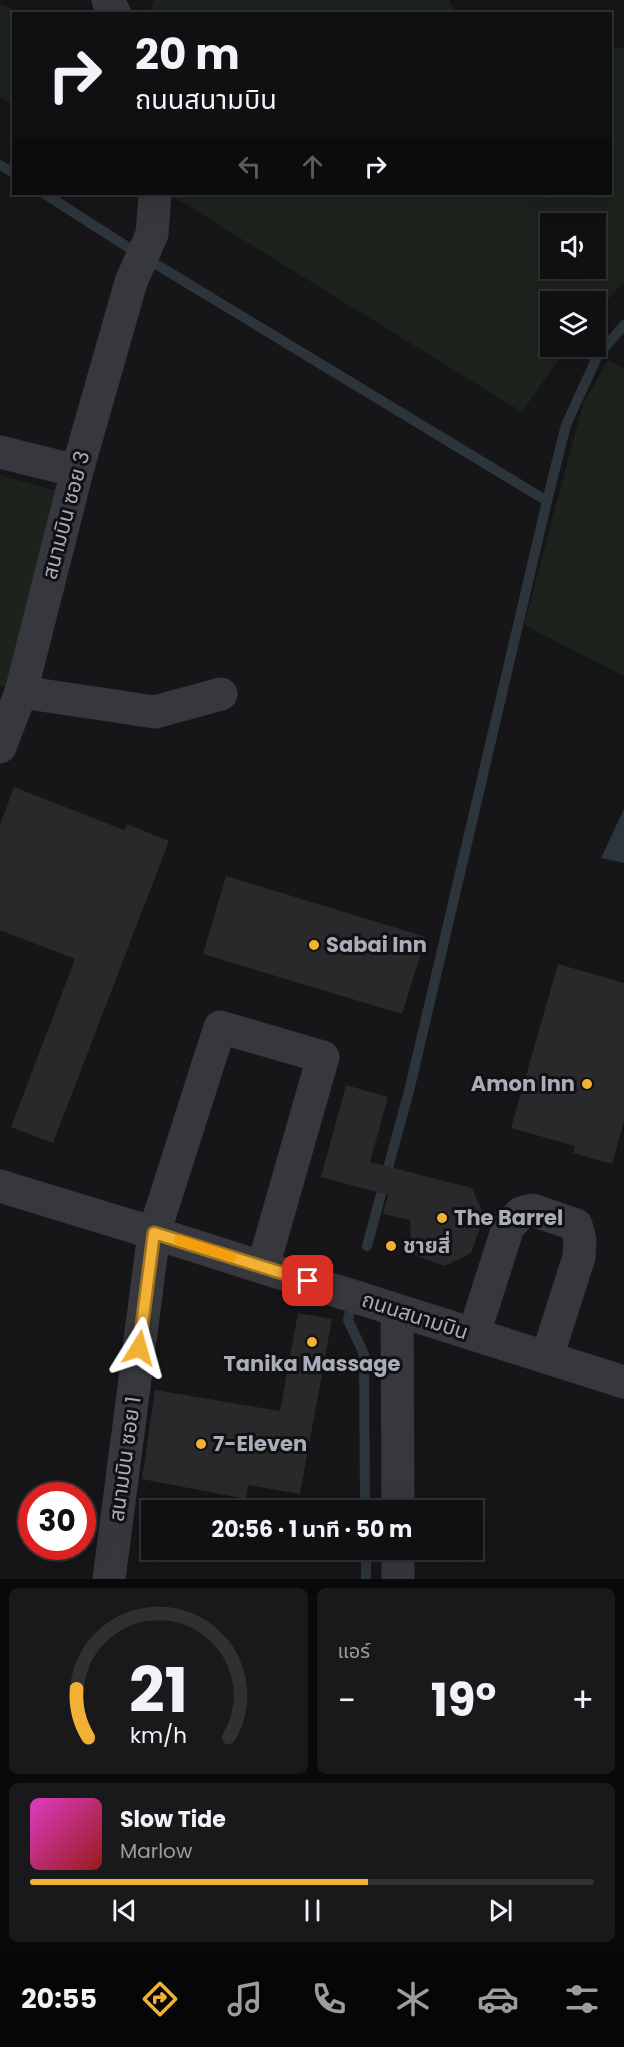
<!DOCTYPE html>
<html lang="th">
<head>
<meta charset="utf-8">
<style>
  :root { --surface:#101012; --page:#19191b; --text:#f1f3f6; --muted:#9c9d9f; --line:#303032; --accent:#f2b134 }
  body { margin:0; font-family:Poppins,"Noto Sans Thai",sans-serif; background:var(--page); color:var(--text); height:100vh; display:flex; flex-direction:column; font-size:22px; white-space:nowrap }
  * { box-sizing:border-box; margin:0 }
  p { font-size:20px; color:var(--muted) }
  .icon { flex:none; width:33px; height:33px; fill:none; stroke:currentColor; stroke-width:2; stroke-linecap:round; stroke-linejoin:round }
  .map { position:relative; height:1579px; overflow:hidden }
  .panel { display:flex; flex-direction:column; gap:9px; padding:9px; background:#09090a; flex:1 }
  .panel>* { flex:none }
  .guide { position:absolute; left:12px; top:12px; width:600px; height:183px; border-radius:0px; box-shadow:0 6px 24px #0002,0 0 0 2px var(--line); background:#101012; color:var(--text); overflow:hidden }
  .tools { position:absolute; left:540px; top:213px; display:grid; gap:12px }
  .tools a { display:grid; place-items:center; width:66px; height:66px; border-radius:0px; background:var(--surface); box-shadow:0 6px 24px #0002,0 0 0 2px var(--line); font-size:30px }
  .speed { position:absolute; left:18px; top:1482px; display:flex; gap:12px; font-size:30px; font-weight:700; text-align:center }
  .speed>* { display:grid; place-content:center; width:78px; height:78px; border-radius:50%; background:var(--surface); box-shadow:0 6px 24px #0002,0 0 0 2px var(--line); line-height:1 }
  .speed .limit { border:9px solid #d22; background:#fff; color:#111 }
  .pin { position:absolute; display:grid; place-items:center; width:51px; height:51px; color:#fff; margin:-26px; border-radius:12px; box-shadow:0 3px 9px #0006 }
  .me { position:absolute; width:66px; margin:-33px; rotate:8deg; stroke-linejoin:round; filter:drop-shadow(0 0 4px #0008) }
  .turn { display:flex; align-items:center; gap:21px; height:126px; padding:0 24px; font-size:27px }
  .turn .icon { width:78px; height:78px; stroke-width:2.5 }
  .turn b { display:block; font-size:42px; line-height:51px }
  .lanes { display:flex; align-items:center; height:57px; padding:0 24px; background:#0003; justify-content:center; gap:30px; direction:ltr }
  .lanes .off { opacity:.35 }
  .big { font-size:45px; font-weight:700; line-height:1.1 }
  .panel .tile { flex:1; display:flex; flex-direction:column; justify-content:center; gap:9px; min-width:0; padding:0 21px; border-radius:9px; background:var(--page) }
  .panel .dial { align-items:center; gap:0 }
  .dial svg { height:156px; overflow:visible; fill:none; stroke:var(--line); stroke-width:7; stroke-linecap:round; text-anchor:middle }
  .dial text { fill:var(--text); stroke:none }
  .song { display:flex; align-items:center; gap:18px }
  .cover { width:72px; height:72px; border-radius:9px; background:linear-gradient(135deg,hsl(310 70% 55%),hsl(0 70% 35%)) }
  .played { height:6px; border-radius:3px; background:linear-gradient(90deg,var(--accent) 60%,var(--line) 60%) }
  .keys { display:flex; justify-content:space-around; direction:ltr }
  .heat { display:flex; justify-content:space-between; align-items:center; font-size:33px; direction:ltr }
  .panel .tiles { flex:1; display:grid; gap:9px; grid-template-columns:1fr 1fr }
  .tile:last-child { grid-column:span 2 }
  .trip { position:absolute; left:141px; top:1500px; width:342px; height:60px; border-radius:0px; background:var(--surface); box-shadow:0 6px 24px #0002,0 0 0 2px var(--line); font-weight:700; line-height:60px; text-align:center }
  .tab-bar { display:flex; height:96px; justify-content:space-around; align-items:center; background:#060607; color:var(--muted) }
  .tab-bar .icon { width:42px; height:42px }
  .tab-bar .active { color:var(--accent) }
  .tab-bar b { font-size:27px; color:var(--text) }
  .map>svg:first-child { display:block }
</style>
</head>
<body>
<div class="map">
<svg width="624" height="1579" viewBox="0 0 624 1579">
  <rect width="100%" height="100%" fill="#161618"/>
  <path fill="#1c231d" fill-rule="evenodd" d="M154 0H449L456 13H150Z
    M0 3 18 13 14 14 13 104 0 97Z
    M611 47 624 48V282L596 312V302H550V346L567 347 522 412 169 194H610ZM550 224H596V268H550Z
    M608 360 624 369V676L524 625 583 404Z
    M0 475 56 491 21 692 0 686Z"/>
  <path fill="#2c353c" d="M624 809V863L601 858Z"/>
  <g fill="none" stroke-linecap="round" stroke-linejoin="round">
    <path stroke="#2c353c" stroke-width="10" d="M0 165 14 173
      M45 194 126 246 547 501 410 1087 367 1246
      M547 501 566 425 598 355 624 325
      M350 1311 348 1320 364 1354 365 1510
      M366 1550V1579"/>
  </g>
  <path fill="#29292c" d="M14 787 124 830 127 824 169 841 53 1143 11 1127 75 959 0 930V825Z
    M226 876 426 937 402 1014 203 954Z
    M558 964 624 983V1121L612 1164 573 1153 575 1146 511 1128Z
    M346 1085 388 1097 370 1162 472 1188 484 1216 471 1253 445 1266 412 1254 410 1220 383 1214 388 1195 321 1177Z
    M298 1313 332 1319 300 1494 248 1485 246 1499 142 1479 155 1390 280 1411Z"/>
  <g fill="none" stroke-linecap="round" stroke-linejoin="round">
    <path stroke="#37383d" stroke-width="33" d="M108 0 115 14
      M0 452 77 471
      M21 692 155 712 221 694
      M0 747 21 692 77 471 131 282 152 234 155 194
      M0 1186 154 1233 624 1382
      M397 1310 398 1510
      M474 1334 508 1227 521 1213 533 1210 576 1225 580 1240 579 1257 547 1357
      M398 1550V1579
      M109 1579 154 1233 220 1027 323 1057 263 1267"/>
  </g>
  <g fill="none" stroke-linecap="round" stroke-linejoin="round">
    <defs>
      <path id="route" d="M139 1348 154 1233 308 1281"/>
    </defs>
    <use href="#route" stroke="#9d7322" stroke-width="15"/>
    <use href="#route" stroke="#f2b134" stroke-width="10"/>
    <path stroke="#f59e0b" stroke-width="10" d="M179 1240 232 1257"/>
  </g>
  <g fill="#f2b134" stroke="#111113" stroke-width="2">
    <circle cx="314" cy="945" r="6"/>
    <circle cx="587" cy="1084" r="6"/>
    <circle cx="442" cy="1218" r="6"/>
    <circle cx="391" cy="1246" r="6"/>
    <circle cx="312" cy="1342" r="6"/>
    <circle cx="201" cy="1444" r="6"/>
  </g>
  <g text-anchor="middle" stroke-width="6" stroke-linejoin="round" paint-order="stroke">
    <g font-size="21" fill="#a8adb8" stroke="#111113">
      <text transform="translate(66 515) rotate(-75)" y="7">สนามบิน ซอย 3</text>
      <text transform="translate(415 1316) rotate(18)" y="7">ถนนสนามบิน</text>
      <text transform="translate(125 1459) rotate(-82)" y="7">สนามบิน ซอย 1</text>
    </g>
    <g font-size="21" font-weight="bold" fill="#a8adb8" stroke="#111113" text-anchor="start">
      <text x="326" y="952">Sabai Inn</text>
      <text x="575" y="1091" text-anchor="end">Amon Inn</text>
      <text x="454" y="1225">The Barrel</text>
      <text x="403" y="1253">ชายสี่</text>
      <text x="312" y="1371" text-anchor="middle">Tanika Massage</text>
      <text x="213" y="1451">7-Eleven</text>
    </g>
  </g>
</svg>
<div class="tools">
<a><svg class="icon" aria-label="sound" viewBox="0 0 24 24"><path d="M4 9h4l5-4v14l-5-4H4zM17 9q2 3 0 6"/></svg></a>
<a><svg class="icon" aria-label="layers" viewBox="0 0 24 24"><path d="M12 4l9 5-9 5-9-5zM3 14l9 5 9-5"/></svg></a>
</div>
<div class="speed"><div class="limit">30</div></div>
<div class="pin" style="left:308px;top:1281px;background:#d93025"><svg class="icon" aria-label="arrive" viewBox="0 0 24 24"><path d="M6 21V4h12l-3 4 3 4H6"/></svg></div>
<svg class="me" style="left:139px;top:1348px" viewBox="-20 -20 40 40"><path d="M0-17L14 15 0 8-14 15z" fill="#f2b134" stroke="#fff" stroke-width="4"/></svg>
<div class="trip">20:56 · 1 นาที · 50 m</div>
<div class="guide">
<div class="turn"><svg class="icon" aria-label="right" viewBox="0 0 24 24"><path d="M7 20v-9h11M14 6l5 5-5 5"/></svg><div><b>20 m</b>ถนนสนามบิน</div></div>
<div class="lanes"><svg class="icon off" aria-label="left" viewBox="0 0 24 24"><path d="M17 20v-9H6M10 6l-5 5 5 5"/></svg><svg class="icon off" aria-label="ahead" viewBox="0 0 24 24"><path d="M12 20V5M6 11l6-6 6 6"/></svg><svg class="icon" aria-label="right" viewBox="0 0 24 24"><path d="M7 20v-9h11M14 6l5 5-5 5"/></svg></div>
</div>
</div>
<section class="panel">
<div class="tiles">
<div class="tile dial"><svg viewBox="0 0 100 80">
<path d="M14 69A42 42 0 1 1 86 69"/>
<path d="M14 69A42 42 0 0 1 8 44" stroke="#f2b134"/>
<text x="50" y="56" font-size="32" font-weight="700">21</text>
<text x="50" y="72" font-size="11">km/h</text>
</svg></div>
<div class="tile"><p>แอร์</p>
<div class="heat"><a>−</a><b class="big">19°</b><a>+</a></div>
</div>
<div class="tile">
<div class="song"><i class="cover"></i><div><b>Slow Tide</b><p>Marlow</p></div></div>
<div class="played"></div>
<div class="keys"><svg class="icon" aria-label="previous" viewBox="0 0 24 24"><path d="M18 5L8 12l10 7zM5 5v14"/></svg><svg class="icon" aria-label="pause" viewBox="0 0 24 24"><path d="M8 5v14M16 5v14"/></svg><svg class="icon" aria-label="next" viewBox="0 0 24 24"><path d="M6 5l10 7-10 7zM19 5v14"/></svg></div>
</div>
</div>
</section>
<nav class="tab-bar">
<b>20:55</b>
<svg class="icon active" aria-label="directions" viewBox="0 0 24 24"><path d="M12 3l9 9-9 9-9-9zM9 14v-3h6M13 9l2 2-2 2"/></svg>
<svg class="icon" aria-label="music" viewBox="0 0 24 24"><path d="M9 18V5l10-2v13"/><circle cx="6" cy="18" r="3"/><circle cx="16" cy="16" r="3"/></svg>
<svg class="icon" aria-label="phone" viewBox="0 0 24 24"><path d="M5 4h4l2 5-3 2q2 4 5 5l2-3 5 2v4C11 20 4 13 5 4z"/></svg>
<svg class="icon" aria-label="climate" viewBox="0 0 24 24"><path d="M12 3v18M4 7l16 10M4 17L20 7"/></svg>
<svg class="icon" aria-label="car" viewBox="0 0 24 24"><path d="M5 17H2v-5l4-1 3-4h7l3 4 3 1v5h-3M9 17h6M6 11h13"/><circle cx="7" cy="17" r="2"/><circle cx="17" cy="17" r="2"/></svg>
<svg class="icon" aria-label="filters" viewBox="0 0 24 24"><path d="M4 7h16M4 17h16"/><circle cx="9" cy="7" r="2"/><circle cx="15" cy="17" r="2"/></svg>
</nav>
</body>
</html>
